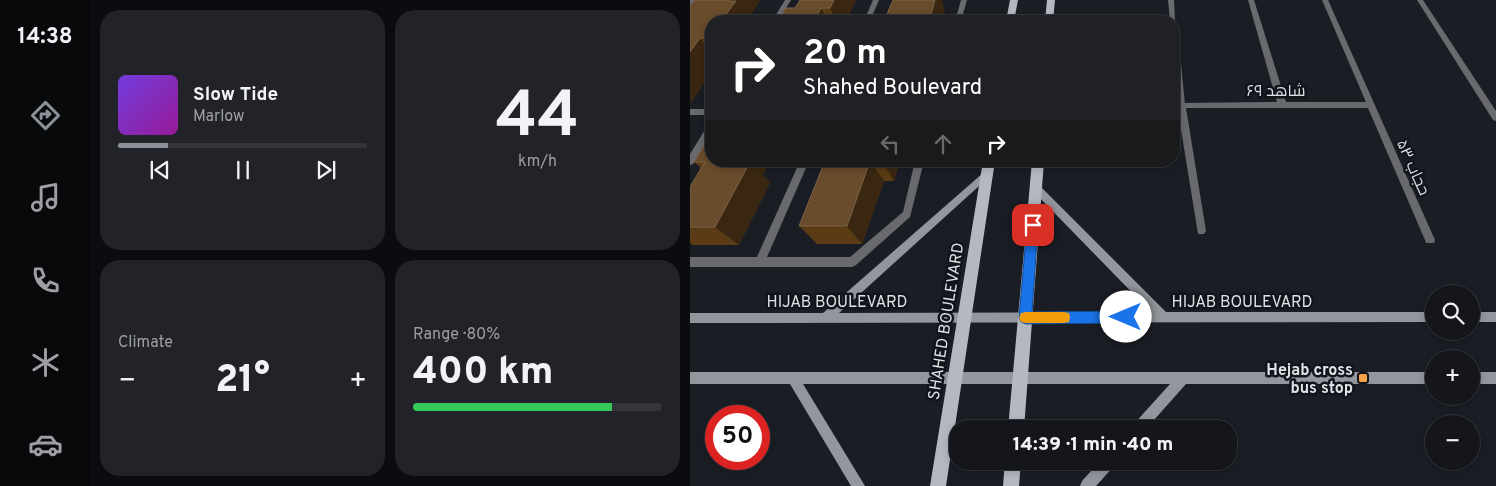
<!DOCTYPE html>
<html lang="en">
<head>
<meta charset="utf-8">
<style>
  :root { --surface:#14161b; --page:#212328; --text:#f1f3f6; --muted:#9d9fa3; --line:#33353a; --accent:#8c9099 }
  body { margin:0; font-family:Overpass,Cairo,sans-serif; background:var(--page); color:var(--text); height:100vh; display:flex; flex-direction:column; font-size:19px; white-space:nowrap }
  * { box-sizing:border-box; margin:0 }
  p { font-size:16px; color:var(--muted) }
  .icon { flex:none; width:28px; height:28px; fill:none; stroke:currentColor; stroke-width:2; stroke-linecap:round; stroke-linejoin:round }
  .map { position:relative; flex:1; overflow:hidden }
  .drawer { display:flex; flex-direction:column; gap:10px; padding:10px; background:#0b0c0f; width:600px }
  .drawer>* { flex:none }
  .guide { position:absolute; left:15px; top:15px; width:475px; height:152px; border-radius:20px; box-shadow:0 2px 8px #0003,0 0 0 1px var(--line); background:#202124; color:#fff; overflow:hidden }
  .fabs { position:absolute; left:735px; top:285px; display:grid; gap:10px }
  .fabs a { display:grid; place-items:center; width:55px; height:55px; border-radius:50%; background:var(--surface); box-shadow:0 2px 8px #0003,0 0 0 1px var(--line); font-size:25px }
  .speed { position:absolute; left:15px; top:405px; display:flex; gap:10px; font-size:25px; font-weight:700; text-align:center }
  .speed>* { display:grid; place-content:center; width:65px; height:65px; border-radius:50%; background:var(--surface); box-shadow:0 2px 8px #0003,0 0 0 1px var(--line); line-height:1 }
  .speed .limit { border:8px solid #d22; background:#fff; color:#111 }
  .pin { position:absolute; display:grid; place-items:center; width:42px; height:42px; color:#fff; margin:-21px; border-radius:10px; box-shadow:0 2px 8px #0006 }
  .me { position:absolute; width:55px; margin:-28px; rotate:270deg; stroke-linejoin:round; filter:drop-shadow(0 0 4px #0008) }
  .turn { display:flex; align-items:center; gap:18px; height:105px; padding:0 15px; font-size:22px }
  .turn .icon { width:65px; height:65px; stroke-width:2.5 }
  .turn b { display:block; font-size:35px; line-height:42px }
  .lanes { display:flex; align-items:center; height:48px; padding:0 15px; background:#0003; justify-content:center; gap:25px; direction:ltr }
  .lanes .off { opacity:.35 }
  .big { font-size:38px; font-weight:800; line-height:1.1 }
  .drawer .tile { flex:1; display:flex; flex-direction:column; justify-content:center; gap:8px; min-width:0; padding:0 18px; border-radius:20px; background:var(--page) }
  .drawer .dial { align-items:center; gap:0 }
  .dial b { font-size:65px; line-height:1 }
  .song { display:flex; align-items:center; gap:15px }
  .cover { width:60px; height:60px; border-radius:8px; background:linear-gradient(135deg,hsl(260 70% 55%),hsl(300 70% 35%)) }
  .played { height:5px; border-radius:2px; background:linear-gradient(90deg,var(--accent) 20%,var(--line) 20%) }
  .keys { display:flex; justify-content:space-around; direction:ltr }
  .heat { display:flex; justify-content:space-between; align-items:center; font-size:28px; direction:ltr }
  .charge { height:8px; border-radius:4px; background:linear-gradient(90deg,#34c759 80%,var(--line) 0) }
  .drawer .tiles { flex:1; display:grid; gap:10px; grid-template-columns:repeat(2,1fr) }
  .trip { position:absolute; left:259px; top:420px; width:288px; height:50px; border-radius:20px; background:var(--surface); box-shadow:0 2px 8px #0003,0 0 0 1px var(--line); font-weight:800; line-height:50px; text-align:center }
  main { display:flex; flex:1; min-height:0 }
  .tabs { display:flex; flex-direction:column; width:90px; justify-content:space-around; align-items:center; background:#08090b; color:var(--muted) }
  .tabs .icon { width:35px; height:35px }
  .tabs .selected { color:var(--accent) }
  .tabs b { font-size:22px; color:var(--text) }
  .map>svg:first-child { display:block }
</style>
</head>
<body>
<main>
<nav class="tabs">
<b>14:38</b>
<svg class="icon selected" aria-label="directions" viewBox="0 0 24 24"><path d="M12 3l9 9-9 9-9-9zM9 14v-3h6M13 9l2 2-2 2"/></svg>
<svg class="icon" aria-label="music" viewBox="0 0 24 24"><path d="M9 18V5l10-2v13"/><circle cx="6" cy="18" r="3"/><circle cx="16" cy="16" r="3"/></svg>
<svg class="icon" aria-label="phone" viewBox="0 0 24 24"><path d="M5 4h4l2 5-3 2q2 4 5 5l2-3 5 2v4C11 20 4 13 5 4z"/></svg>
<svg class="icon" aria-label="climate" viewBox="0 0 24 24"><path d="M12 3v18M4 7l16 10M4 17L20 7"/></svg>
<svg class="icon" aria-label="car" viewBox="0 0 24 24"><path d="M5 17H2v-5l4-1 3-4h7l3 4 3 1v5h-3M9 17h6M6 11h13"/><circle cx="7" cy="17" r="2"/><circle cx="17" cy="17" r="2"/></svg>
</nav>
<section class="drawer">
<div class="tiles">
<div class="tile">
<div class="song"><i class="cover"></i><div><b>Slow Tide</b><p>Marlow</p></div></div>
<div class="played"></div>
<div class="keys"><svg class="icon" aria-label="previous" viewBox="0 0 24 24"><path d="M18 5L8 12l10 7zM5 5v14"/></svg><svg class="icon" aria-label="pause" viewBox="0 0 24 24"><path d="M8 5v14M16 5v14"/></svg><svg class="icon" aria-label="next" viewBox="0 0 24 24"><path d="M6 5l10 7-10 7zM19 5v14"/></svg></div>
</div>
<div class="tile dial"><b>44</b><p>km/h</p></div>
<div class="tile"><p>Climate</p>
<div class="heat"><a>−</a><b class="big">21°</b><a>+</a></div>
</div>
<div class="tile"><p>Range · 80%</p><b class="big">400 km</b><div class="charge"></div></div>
</div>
</section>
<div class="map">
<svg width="806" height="486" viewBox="0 0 806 486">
  <rect width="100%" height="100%" fill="#1a1d24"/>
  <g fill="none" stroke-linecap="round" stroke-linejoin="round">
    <path fill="#686a6e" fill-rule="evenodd" d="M478 0H484L485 22 480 21Z
      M484 29 488 31 495 105 491 108 487 105 484 69Z"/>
    <path fill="#686a6e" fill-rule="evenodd" d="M0 0H5L0 5Z
      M95 0H101L88 21H82Z
      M183 0H189L180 21H174Z
      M271 0H277L271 21H265Z
      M558 0H564L596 102H676L632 0H638L745 240 744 243H736L735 240 678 108H496L516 231 514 234H508L487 105 488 103 587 102Z
      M727 0H733L806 111V121L803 120Z
      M0 109H21V115H0Z
      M21 124V134L3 164 0 165V154L18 125Z
      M110 161H119L77 257H160L213 212 225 161H234L220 217 166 265 162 267H0V257H67Z"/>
    <path fill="#93969c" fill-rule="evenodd" d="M296 171 301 175 299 177 149 313 461 312 343 191 341 188 346 184 349 185 476 312H744V322L0 323V313H133L293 173Z
      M781 312H806V322H781Z
      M0 372H744V384H496L456 429H441L443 425 480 384H113L175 486H161L100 384H0Z
      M781 372H806V384H781Z
      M410 461H425L424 466 406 486H390L392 481Z"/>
    <path fill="#b4b9c1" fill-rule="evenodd" d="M320 0H328L324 21H316Z
      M357 0H365L363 21H355Z
      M293 161H305L256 486H240Z
      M342 161H354L334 429H318Z
      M315 461H331L329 486H313Z"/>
  </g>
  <path fill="#5a3b15" d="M5 0H70L58 19 21 21V73L0 104Z
    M166 0 156 21H88L105 8Z
    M21 134 73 176 80 183 49 245H3L0 243V187L11 168 4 162Z
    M135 161H210L204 181H194L172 244H127L109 226Z"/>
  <path fill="#3a2711" d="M39 0H70L58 19 60 21H31Z
    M144 0H166L156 21H147L140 8Z
    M243 0H252L255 13 253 21H239Z
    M131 8 138 21H124Z
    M10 38 21 52V73L0 104V52Z
    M49 161H80L73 176 80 183 49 245 25 227Z
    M180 161 194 181 172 244 157 226Z
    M192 161H210L204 181Z"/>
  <path fill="#684c2b" stroke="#7b6448" d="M5 0H39L38 1H46L31 21H21V35L19 38H10L0 52V6Z
    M110 0H144L140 8H131L124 21H88L96 8H105Z
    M203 0H245L239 21H194Z
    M21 134V161H49V162H60L25 227H0V187L15 162H4Z
    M135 161H180L157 226H109Z"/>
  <path fill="#1a73e8" stroke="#114b97" d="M343 221 348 225 342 312 436 311 441 313 443 317 441 321 436 323 336 324 331 322 329 318 337 225Z"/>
  <path fill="#f59e0b" d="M336 312H374L379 313 380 317 379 322 374 323H336L331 322 329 318 331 313Z"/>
  <rect fill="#f7a248" stroke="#11141b" stroke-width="2" x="668" y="373" width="10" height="10" rx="2.5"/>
  <g text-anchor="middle" stroke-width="5" stroke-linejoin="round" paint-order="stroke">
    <g font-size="16" fill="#dee1e5" stroke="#11141b">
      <text x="586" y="96">شاهد ۶۹</text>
      <text transform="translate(724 167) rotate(66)" y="6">حجاب ۵۳</text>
      <text x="147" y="307">HIJAB BOULEVARD</text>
      <text x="552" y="307">HIJAB BOULEVARD</text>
      <text transform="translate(255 321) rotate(-81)" y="6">SHAHED BOULEVARD</text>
    </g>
    <g font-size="16" font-weight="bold" fill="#dee1e5" stroke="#11141b" text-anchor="end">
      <text x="663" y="375">Hejab cross<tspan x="663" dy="18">bus stop</tspan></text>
    </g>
  </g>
</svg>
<div class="fabs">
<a><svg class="icon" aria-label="search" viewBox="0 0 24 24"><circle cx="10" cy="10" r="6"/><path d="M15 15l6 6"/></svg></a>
<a>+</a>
<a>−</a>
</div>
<div class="speed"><div class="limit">50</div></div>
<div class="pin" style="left:343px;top:225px;background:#d93025"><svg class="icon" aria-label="arrive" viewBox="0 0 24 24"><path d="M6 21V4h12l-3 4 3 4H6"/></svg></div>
<svg class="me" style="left:436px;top:317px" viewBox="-20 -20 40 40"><circle r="19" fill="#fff"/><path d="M0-13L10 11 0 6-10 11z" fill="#1a73e8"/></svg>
<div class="trip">14:39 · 1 min · 40 m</div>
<div class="guide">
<div class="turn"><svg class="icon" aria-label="right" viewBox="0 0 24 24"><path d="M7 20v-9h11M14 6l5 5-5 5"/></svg><div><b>20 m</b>Shahed Boulevard</div></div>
<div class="lanes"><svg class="icon off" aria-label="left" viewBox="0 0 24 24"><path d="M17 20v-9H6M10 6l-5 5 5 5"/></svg><svg class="icon off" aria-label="ahead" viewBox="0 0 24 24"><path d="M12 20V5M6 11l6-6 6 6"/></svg><svg class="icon" aria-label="right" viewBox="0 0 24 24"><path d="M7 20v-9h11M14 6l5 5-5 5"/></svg></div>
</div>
</div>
</main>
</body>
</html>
